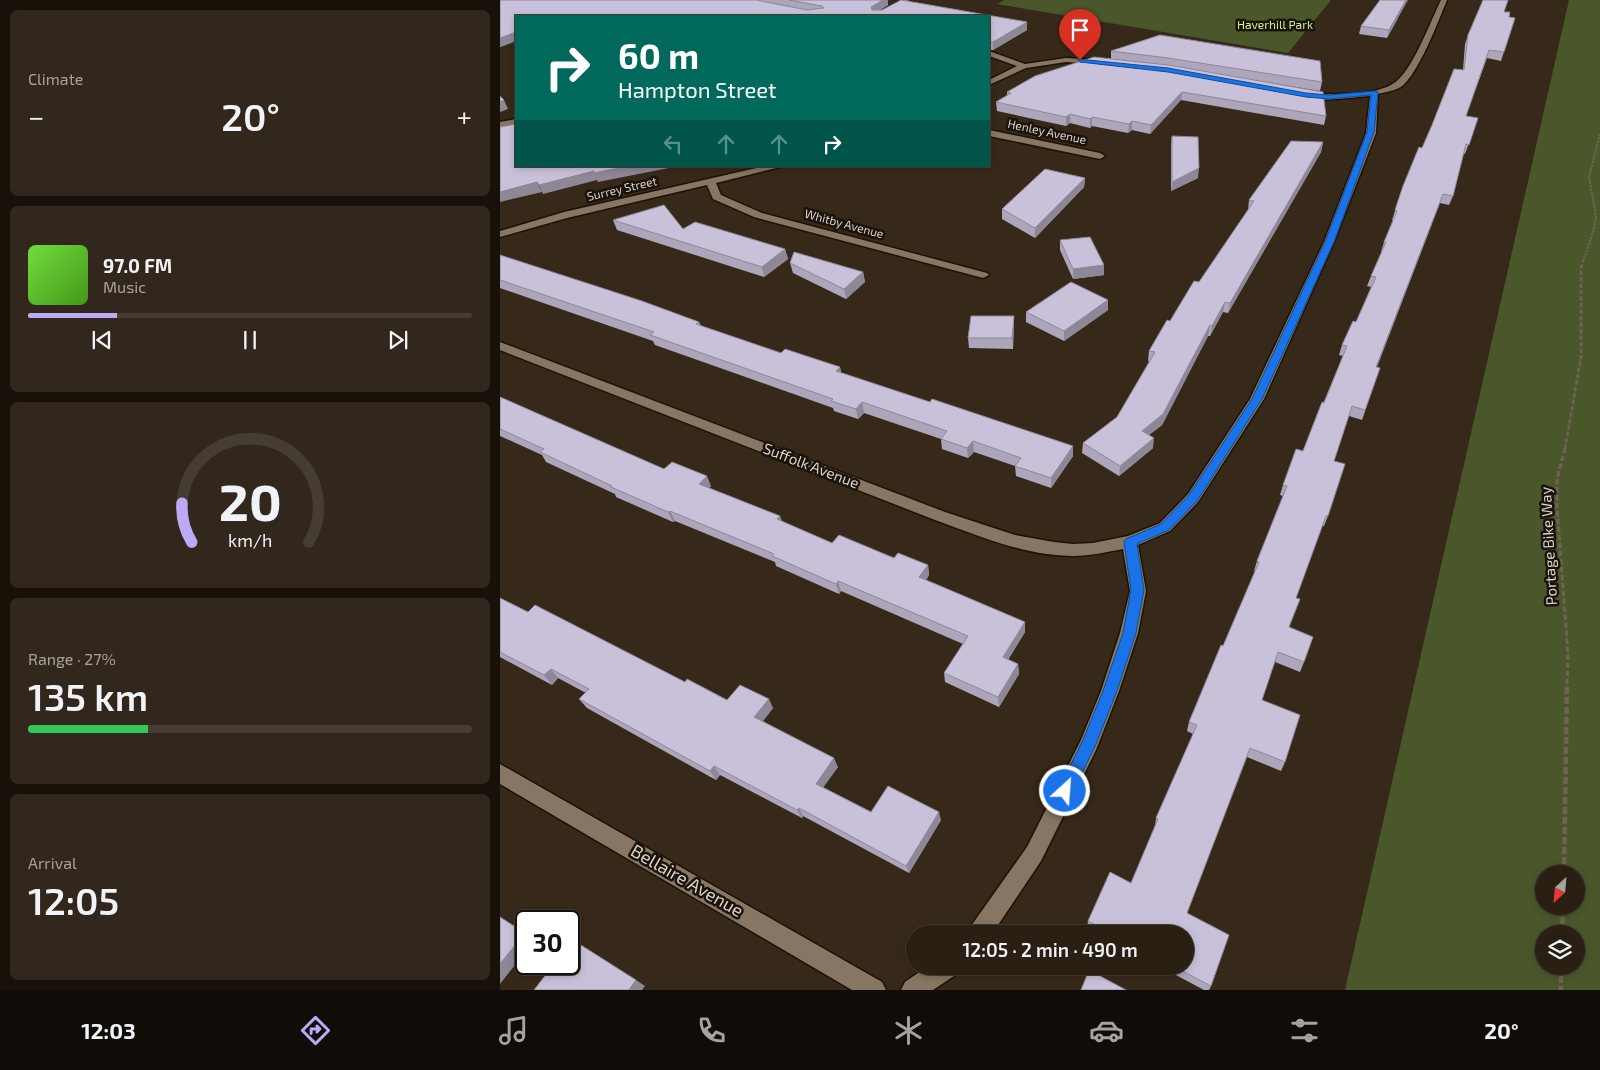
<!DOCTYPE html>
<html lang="en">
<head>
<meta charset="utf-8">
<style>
  :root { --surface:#291f13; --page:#31271c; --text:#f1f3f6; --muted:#a5a2a0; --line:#453d33; --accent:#bcaaf6 }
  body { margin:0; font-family:"Exo 2",sans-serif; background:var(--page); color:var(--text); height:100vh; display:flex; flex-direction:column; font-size:19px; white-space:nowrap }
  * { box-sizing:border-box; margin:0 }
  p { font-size:16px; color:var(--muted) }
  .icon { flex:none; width:28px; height:28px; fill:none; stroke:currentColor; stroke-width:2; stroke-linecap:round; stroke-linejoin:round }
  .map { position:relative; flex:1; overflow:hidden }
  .sheet { display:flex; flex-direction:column; gap:10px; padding:10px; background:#17110a; width:500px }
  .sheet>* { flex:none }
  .top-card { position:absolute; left:15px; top:15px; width:475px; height:152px; border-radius:0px; box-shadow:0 2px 8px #0003,0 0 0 1px var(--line); background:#00695c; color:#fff; overflow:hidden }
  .needle { width:32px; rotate:206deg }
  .tools { position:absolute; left:1035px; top:865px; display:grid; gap:10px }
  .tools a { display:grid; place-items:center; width:50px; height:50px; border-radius:50%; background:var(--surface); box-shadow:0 2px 8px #0003,0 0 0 1px var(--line); font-size:25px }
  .speed { position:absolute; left:15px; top:910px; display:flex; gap:10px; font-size:25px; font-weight:700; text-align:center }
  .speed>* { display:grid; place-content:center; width:65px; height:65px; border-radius:50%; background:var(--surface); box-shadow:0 2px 8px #0003,0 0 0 1px var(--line); line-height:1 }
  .speed .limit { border:2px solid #111; border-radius:8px; background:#fff; color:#111 }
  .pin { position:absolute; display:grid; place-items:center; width:42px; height:42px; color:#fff; margin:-51px -21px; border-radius:50% 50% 50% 0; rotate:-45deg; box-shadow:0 0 5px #0007 }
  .pin .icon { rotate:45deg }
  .me { position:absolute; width:55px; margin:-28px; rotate:26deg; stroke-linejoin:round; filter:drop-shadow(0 0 4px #0008) }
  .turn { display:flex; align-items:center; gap:18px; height:105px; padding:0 20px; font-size:22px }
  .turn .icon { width:65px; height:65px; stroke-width:2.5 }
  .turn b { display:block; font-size:35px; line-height:42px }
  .lanes { display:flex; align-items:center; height:48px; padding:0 20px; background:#0003; justify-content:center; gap:25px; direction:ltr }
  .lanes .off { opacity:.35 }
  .big { font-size:38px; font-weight:600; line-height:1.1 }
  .sheet .card { flex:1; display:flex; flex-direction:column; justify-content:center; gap:8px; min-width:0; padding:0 18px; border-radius:8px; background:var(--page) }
  .sheet .dial { align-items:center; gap:0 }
  .dial svg { height:130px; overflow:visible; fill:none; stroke:var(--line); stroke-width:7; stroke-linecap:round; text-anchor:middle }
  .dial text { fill:var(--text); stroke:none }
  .song { display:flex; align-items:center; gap:15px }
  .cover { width:60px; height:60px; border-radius:8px; background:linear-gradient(135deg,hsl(100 70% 55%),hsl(100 70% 35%)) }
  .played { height:5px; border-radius:2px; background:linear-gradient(90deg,var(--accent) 20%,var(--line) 20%) }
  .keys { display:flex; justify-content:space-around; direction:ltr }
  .heat { display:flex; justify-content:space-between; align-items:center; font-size:28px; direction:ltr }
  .charge { height:8px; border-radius:4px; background:linear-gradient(90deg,#34c759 27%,var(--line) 0) }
  .trip { position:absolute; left:406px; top:925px; width:288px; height:50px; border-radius:25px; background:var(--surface); box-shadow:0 2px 8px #0003,0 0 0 1px var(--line); font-weight:600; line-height:50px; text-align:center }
  .dock { display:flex; height:80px; justify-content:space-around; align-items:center; background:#100c08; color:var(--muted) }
  .dock .icon { width:35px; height:35px }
  .dock .selected { color:var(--accent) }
  .dock b { font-size:22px; color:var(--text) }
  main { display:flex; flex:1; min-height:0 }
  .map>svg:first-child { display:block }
</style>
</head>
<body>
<main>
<section class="sheet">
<div class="card"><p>Climate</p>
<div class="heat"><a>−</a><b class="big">20°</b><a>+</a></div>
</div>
<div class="card">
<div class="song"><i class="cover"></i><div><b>97.0 FM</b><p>Music</p></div></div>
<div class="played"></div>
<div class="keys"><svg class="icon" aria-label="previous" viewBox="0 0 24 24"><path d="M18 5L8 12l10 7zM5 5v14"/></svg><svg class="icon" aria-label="pause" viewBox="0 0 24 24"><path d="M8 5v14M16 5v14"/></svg><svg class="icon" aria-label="next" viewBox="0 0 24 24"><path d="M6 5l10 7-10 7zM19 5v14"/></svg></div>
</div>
<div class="card dial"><svg viewBox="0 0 100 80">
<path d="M14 69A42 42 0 1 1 86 69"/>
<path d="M14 69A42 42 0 0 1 8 45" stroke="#bcaaf6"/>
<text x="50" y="56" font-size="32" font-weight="700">20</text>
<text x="50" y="72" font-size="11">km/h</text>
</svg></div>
<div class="card"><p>Range · 27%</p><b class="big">135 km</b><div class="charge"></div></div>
<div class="card"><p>Arrival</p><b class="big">12:05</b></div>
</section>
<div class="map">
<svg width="1100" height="990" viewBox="0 0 1100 990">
  <rect width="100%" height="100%" fill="#372919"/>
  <path fill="#4a572a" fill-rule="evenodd" d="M504 0H831L788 53 497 4Z
    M1069 0H1100V990H845ZM1044 874H1076V906H1044ZM1044 934H1076V966H1044Z"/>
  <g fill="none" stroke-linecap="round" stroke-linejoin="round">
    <defs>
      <path id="street" d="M402 0H410L382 16H373Z
        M941 0H947C938 22 919 73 901 87 894 91 885 92 878 94L876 133 834 242 764 399 698 502 670 531 638 545 646 591 638 633 619 691 596 750 541 861 492 934H468L471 926 527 847 581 740 601 691 620 633 630 591 623 549C607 552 590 556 573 556 525 556 479 536 435 520L0 350V342L445 512 515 535 554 542 573 544 593 543 628 536 660 523 688 494 750 399 824 242 866 133 870 96C853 97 814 104 801 95 808 90 821 95 830 94 849 94 878 94 894 83 912 72 931 20 941 0Z
        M489 51 525 64 566 58 602 60 606 62 602 64 566 62 526 68 489 85V80L517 66 489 56Z
        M16 119V125L0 128V122Z
        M489 130 600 153 605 156 600 159 489 136Z
        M265 166H284L216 183 221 195 262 213 487 273 489 275 483 278 254 217 213 199 207 185 67 218 0 237V231L64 212Z
        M0 764 382 982 386 990H352L0 784Z
        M428 966H460L457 974 433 990H401L405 982Z"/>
    </defs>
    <use href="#street" stroke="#1e1203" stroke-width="3"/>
    <path stroke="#706355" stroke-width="2" stroke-dasharray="2.5 1" stroke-linecap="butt" d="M1083 262 1094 229 1096 216 1089 177 1100 134"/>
    <path stroke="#706355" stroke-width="2.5" stroke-dasharray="4.5 2" stroke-linecap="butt" d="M1065 449 1081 357V268L1083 261"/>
    <path stroke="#706355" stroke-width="3" stroke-dasharray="5.5 2.5" stroke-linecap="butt" d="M1065 448 1057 479V507L1068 655 1067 687"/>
    <path stroke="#706355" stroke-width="4.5" stroke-dasharray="7 3" stroke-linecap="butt" d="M1064 874 1067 686
      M1062 934 1063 906
      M1061 966V990"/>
    <use href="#street" fill="#867663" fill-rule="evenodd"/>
  </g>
  <path fill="#ada6bb" d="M0 0H388V5L380 10H382L401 0 527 22V30L493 50H489V16H16V41L0 47Z
    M1004 12 1009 17 1015 18 1001 61 987 58 966 116 978 118 965 154 963 153 953 196 949 205 940 203 877 367 880 368 862 420 849 416 834 461 828 516 824 526H822L796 598 789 627 804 662 800 672 775 662 762 700 785 762 781 771 747 757 687 913 711 986 709 990H704L659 966H685V934H598L587 928 588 921 631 883 655 826 656 818 693 734 687 731 689 722 723 646 755 571H754L757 561 783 496 780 495 783 485 803 451 843 356 839 355 842 345 856 322 871 287 867 286 871 276 882 252H881L884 242 893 220H892L903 186 922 148 963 70 965 44 968 35Z
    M898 18 887 38 859 34 861 26Z
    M660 35 822 82 820 91 747 79 826 116 824 125 681 100 650 134 632 130 628 133 592 126 590 128 570 123 566 126 497 111 496 102 507 96V92L611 59V51Z
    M672 136 698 178 671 191V145Z
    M823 142 821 152 728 313 723 312 710 336H708L662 425 649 435 653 448 619 476 582 453 583 443 617 417 650 362 648 361 649 351 699 282 748 210 749 200Z
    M585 178 584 187 535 238 502 219V209Z
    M113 220 183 229 285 249 288 259 264 277 117 230Z
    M560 240 604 275 573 279 560 250Z
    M0 255 199 322 201 326 281 353 340 367 341 373 430 402 573 446V456L551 488 516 476 515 466 474 452 468 458 442 449 441 439 364 413 358 419 334 411 333 408 155 345 153 341 0 288Z
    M290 263 363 272 365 282 346 299 293 273Z
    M608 310 564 341 526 322V312Z
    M514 316 513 349 469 348 468 338Z
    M0 397 164 469 211 486 209 488 280 516 282 522 332 543 428 565 429 575 426 580 525 622V632L508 660 518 664 519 674 499 707 445 682 444 673 463 644 341 591 339 594 276 566 275 562 175 521 173 522 116 497 115 494 46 462 42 455 0 436Z
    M0 598 28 612 185 682 227 700 273 708 263 721 338 767 323 787 371 812 441 820 409 873 303 816 302 818 220 775 216 780 87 708 79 699 86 693 58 678 52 685 0 657Z"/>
  <path fill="#8d8798" d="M383 0H388V5L372 14 371 7Z
    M906 0H908L898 18 887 38 889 30Z
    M527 22V30L493 50V42Z
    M16 32V41L0 47V38Z
    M682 92 681 100 650 134 651 125Z
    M4 100 8 109 0 112V102Z
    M570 114V123L566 126V117Z
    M592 117V126L590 128V119Z
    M632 121V130L628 133 629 124Z
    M823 142 821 152 728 313 730 303Z
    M129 166H173L174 167 98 182 97 180 43 194 39 185 94 171Z
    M699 168 698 178 671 191 672 182Z
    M585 178 584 187 535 238V228Z
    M37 182 42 192 0 202V192Z
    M285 249 288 259 264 277 262 267Z
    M604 265V275L573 279V269Z
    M363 272 365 282 346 299 344 289Z
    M608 300V310L564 341V331Z
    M725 302 723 312 710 336 712 326Z
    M514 316V326L513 349 512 338Z
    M710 325 708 336 662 425 641 441 642 431Z
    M340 367 342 377 336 371Z
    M362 402 364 413 358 419 356 409Z
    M654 438 653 448 619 476 620 466Z
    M473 441 474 452 468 458 467 448Z
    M573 446V456L551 488V478Z
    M207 476 211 486 203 494 199 484Z
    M170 511 175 521 173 522 168 512Z
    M280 516 284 526 277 519Z
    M428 565 429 575 421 587 419 577Z
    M338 581 341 591 339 594 336 584Z
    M525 622V632L503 667V657Z
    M518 664 519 674 499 707 498 697Z
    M51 669 58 678 52 685 44 675Z
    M269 699 273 708 259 726 254 717Z
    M334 758 338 767 320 792 316 784Z
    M214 766 220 775 216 780 210 771Z
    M299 808 303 816 302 818 297 810Z
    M439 812 441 820 409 873 406 866Z
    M25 933H26V951L0 984V964Z
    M136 980 145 986 142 990H129Z"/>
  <path fill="#c9c1d9" stroke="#8d8798" d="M0 0H256L307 10 324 8 322 6 289 0H383L371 7 372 10H382L401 0 527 22 493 42H489V16H16V32L0 38Z
    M880 0H906L889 30 861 26Z
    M983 0H1008L1004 12H1010L1009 17 1015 18 1004 52 989 50 966 116 978 118 969 145 966 144 953 196 943 194 876 367 880 368 865 410 852 406 834 461 845 464 828 516H826L796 598 800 599 789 627 813 637 804 662 778 652 762 700 800 715 785 762 750 748 687 913 729 935 711 986 673 966H685V934H612L588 921 610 872 631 883 658 819 656 818 697 725 689 722 721 645 723 646 759 562 757 561 787 486 783 485 796 449 803 451 822 402 824 403 847 346 842 345 853 321 856 322 876 277 871 276 886 242H884L897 211 895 210 903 186 919 147 922 148 932 125 954 69 964 70 968 35Z
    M660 35 820 61 822 82 668 58 611 51Z
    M594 57 668 65 823 92 826 116 682 92 651 125 632 121 629 124 592 117 590 119 570 114 566 117 496 102 511 93 507 92 535 76Z
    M0 96 4 100 0 102Z
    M16 124V166H129L94 173V171L39 185 37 182 0 192V127Z
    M672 136 698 137 699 168 672 182Z
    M791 141 823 142 730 303 725 302 712 326 710 325 663 414 642 431 654 438 620 466 583 443 617 417 655 352 649 351 667 320 670 321 694 281 699 282 754 201 749 200Z
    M545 169 585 178 535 228 502 209Z
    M164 205 183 229 195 222 285 249 262 267 113 220Z
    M590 237 604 265 573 269 560 240Z
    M294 252 363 272 344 289 290 263Z
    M0 255 142 301 199 322 196 324 281 353 285 349 340 367 336 371 430 402 432 399 573 446 551 478 515 466 521 458 473 441 467 448 441 439 447 431 362 402 356 409 331 401 333 399 150 335 154 332 0 280Z
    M571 282 608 300 564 331 526 312Z
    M471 316H514L512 338H468Z
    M0 397 164 469 172 462 207 476 199 484 280 516 277 519 332 543 339 535 394 558 398 553 428 565 419 577 525 622 503 657 518 664 498 697 444 673 468 636 338 581 336 584 272 556 274 554 170 511 168 512 111 487 112 486 40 452 44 449 0 429Z
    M0 598 28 612 35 605 185 682 187 679 227 700 240 685 269 699 254 717 334 758 316 784 371 812 388 786 439 812 406 866 299 808 297 810 214 766 210 771 79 699 89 689 51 669 44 675 0 652Z
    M0 917 25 933 0 964Z
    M73 940 136 980 129 990H34L54 964H69V945Z
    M589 970 626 990H581Z"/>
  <path fill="#1a73e8" stroke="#114b97" d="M578 59 668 68 806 93 829 95 874 91 878 92 874 132 834 242 762 399 697 501 669 530 637 544 644 590 636 633 617 691 596 744 571 796 565 798 560 796 558 791 583 740 603 691 623 633 631 590 624 542 626 539 661 524 689 495 752 399 825 242 867 132 871 95 829 99 806 97 668 72 580 62Z"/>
  <g text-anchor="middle" stroke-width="5" stroke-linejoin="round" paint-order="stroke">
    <g font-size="12" fill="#d2f08e" stroke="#19130c">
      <text x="775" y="29">Haverhill Park</text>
    </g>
    <g font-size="12" fill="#dcd3c9" stroke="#19130c">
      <text transform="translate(547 132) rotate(12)" y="4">Henley Avenue</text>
      <text transform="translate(122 189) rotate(-13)" y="4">Surrey Street</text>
      <text transform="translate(344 224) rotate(15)" y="4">Whitby Avenue</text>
    </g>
    <g font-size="15" fill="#dcd3c9" stroke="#19130c">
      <text transform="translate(311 466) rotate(21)" y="5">Suffolk Avenue</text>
      <text transform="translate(1049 546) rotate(-93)" y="5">Portage Bike Way</text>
    </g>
    <g font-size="18" fill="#dcd3c9" stroke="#19130c">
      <text transform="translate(187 881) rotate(30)" y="6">Bellaire Avenue</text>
    </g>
  </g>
</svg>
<div class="tools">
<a><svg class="needle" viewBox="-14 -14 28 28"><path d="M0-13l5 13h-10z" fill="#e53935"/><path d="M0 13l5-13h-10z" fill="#a5a2a0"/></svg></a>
<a><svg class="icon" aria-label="layers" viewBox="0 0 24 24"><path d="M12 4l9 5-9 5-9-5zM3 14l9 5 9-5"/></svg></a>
</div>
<div class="speed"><div class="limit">30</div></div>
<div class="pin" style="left:580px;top:60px;background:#d93025"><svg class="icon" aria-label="arrive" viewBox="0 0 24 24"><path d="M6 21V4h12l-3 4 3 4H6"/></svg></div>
<svg class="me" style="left:565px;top:791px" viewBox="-20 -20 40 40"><circle r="17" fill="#1a73e8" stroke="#fff" stroke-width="3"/><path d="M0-11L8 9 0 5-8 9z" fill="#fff"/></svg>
<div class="trip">12:05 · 2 min · 490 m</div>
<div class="top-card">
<div class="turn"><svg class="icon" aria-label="right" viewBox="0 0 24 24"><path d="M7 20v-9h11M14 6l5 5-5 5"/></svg><div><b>60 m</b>Hampton Street</div></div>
<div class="lanes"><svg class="icon off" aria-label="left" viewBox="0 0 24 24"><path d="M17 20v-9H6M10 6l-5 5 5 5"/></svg><svg class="icon off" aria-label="ahead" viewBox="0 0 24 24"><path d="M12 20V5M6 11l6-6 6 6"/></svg><svg class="icon off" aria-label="ahead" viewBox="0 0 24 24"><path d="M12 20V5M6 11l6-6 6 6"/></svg><svg class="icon" aria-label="right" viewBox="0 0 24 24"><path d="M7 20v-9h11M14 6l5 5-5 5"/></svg></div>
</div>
</div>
</main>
<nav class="dock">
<b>12:03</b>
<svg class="icon selected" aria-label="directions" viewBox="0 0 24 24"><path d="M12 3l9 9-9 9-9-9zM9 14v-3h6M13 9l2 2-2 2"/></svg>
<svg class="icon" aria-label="music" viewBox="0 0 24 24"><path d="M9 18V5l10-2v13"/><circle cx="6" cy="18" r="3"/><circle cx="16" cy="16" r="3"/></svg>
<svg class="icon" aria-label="phone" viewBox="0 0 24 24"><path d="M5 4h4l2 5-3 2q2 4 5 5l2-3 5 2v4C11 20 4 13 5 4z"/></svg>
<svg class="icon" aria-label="climate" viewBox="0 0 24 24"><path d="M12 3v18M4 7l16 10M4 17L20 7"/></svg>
<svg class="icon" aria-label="car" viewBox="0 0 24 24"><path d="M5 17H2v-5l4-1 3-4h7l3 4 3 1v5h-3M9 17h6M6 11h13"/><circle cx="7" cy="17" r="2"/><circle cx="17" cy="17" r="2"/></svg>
<svg class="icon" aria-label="filters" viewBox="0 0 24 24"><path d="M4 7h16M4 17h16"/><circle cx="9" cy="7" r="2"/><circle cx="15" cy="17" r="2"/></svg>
<b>20°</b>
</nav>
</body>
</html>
